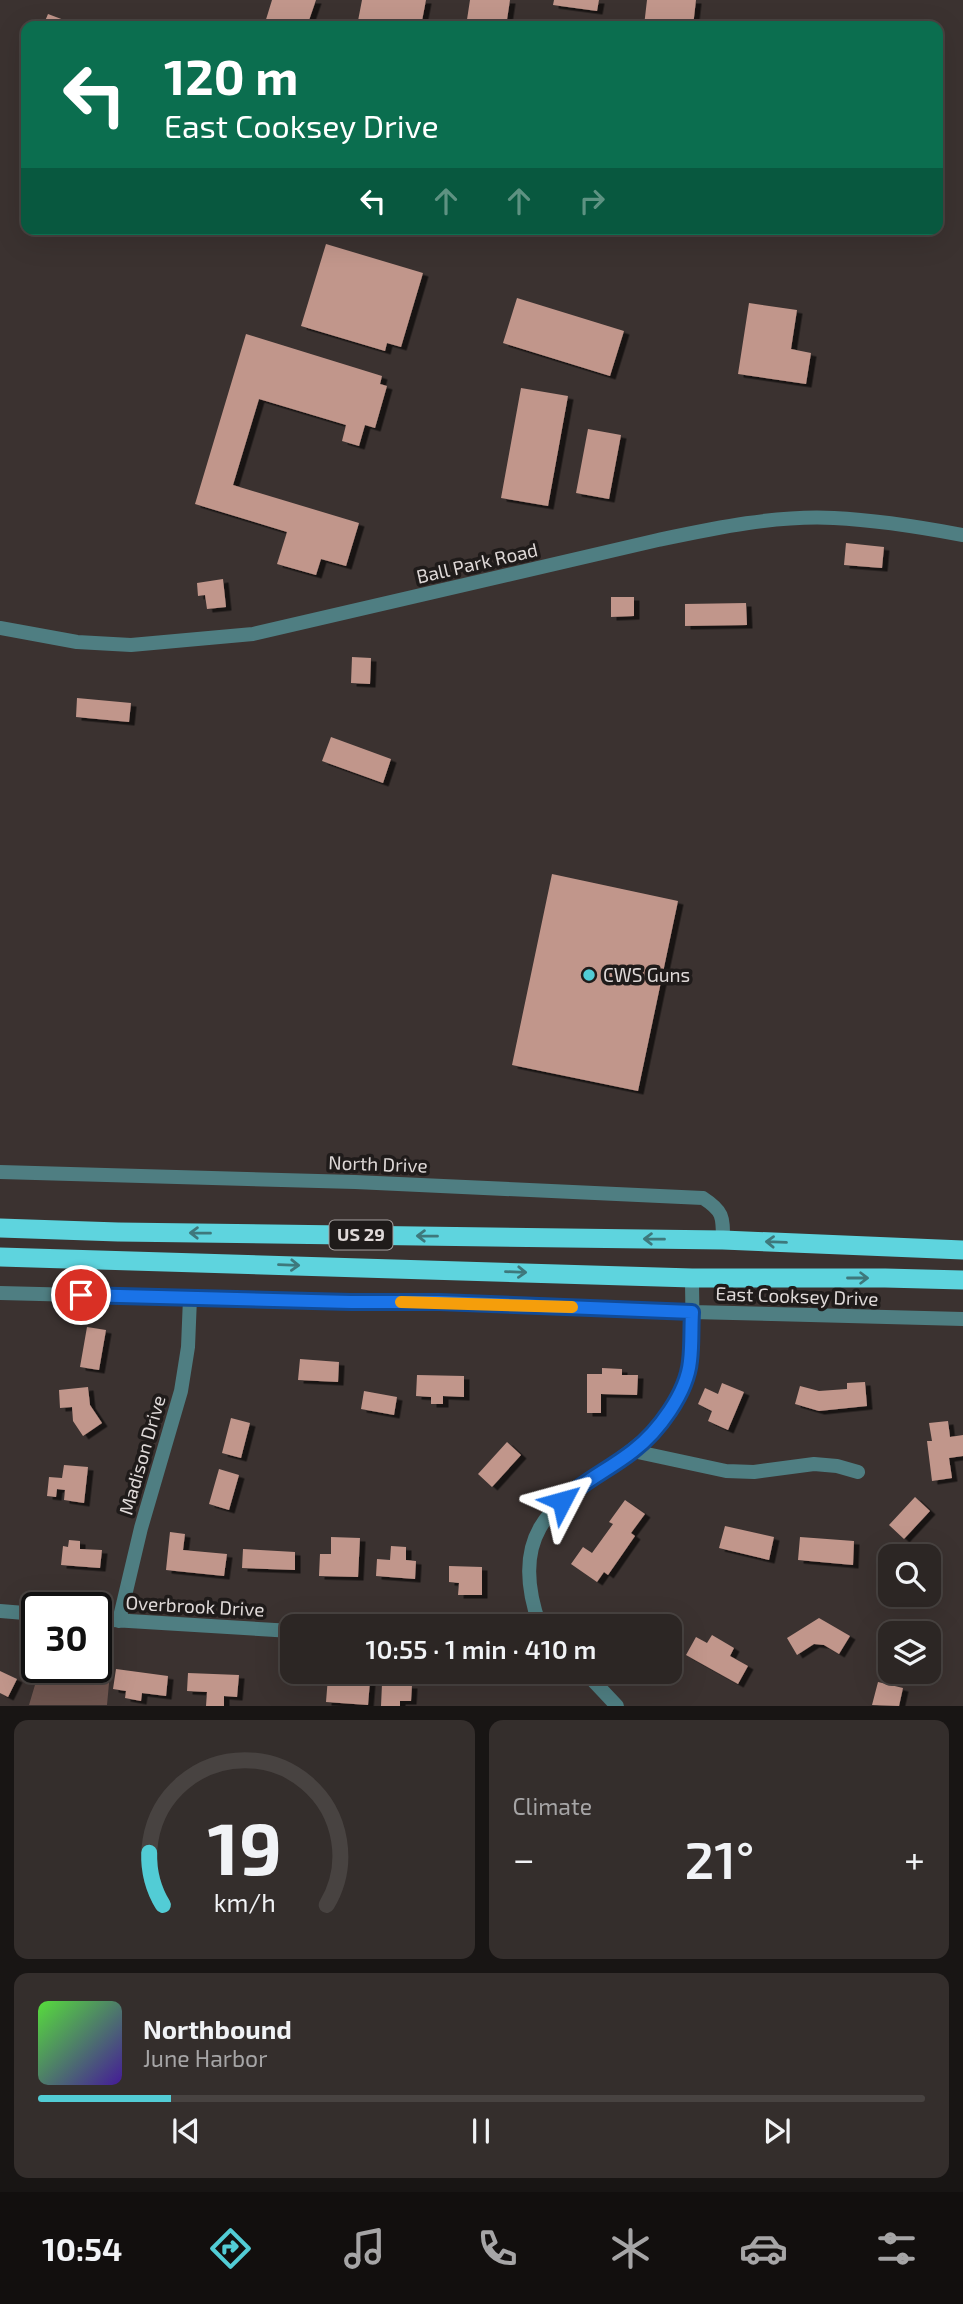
<!DOCTYPE html>
<html lang="en">
<head>
<meta charset="utf-8">
<style>
  :root { --surface:#2c2624; --page:#342e2c; --text:#f1f3f6; --muted:#a6a5a6; --line:#484341; --accent:#52ccd5 }
  body { margin:0; font-family:"Exo 2",sans-serif; background:var(--page); color:var(--text); height:100vh; display:flex; flex-direction:column; font-size:26px; white-space:nowrap }
  * { box-sizing:border-box; margin:0 }
  p { font-size:23px; color:var(--muted) }
  .icon { flex:none; width:38px; height:38px; fill:none; stroke:currentColor; stroke-width:2; stroke-linecap:round; stroke-linejoin:round }
  .map { position:relative; height:1706px; overflow:hidden }
  .panel { display:flex; flex-direction:column; gap:14px; padding:14px; background:#181514; flex:1 }
  .panel>* { flex:none }
  .hud { position:absolute; left:21px; top:21px; width:922px; height:214px; border-radius:14px; box-shadow:0 7px 28px #0002,0 0 0 2px var(--line); background:#0b6e4f; color:#fff; overflow:hidden }
  .fabs { position:absolute; left:878px; top:1544px; display:grid; gap:14px }
  .fabs a { display:grid; place-items:center; width:63px; height:63px; border-radius:14px; background:var(--surface); box-shadow:0 7px 28px #0002,0 0 0 2px var(--line); font-size:35px }
  .speed { position:absolute; left:21px; top:1592px; display:flex; gap:14px; font-size:35px; font-weight:700; text-align:center }
  .speed>* { display:grid; place-content:center; width:91px; height:91px; border-radius:50%; background:var(--surface); box-shadow:0 7px 28px #0002,0 0 0 2px var(--line); line-height:1 }
  .speed .limit { border:4px solid #111; border-radius:10px; background:#fff; color:#111 }
  .pin { position:absolute; display:grid; place-items:center; width:60px; height:60px; color:#fff; margin:-30px; border:4px solid #fff; border-radius:50%; box-shadow:0 2px 7px #0007 }
  .me { position:absolute; width:77px; margin:-38px; rotate:51deg; stroke-linejoin:round; filter:drop-shadow(0 0 5px #0008) }
  .turn { display:flex; align-items:center; gap:24px; height:147px; padding:0 28px; font-size:32px }
  .turn .icon { width:91px; height:91px; stroke-width:2.5 }
  .turn b { display:block; font-size:49px; line-height:60px }
  .lanes { display:flex; align-items:center; height:66px; padding:0 28px; background:#0003; justify-content:center; gap:35px; direction:ltr }
  .lanes .off { opacity:.35 }
  .big { font-size:52px; font-weight:600; line-height:1.1 }
  .panel .card { flex:1; display:flex; flex-direction:column; justify-content:center; gap:10px; min-width:0; padding:0 24px; border-radius:14px; background:var(--page) }
  .panel .dial { align-items:center; gap:0 }
  .dial svg { height:182px; overflow:visible; fill:none; stroke:var(--line); stroke-width:7; stroke-linecap:round; text-anchor:middle }
  .dial text { fill:var(--text); stroke:none }
  .song { display:flex; align-items:center; gap:21px }
  .cover { width:84px; height:84px; border-radius:10px; background:linear-gradient(135deg,hsl(110 70% 55%),hsl(260 70% 35%)) }
  .played { height:7px; border-radius:4px; background:linear-gradient(90deg,var(--accent) 15%,var(--line) 15%) }
  .keys { display:flex; justify-content:space-around; direction:ltr }
  .heat { display:flex; justify-content:space-between; align-items:center; font-size:38px; direction:ltr }
  .panel .tiles { flex:1; display:grid; gap:14px; grid-template-columns:1fr 1fr }
  .card:last-child { grid-column:span 2 }
  .trip { position:absolute; left:280px; top:1614px; width:402px; height:70px; border-radius:14px; background:var(--surface); box-shadow:0 7px 28px #0002,0 0 0 2px var(--line); font-weight:600; line-height:70px; text-align:center }
  .menu { display:flex; height:112px; justify-content:space-around; align-items:center; background:#120f0e; color:var(--muted) }
  .menu .icon { width:49px; height:49px }
  .menu .on { color:var(--accent) }
  .menu b { font-size:32px; color:var(--text) }
  .map>svg:first-child { display:block }
</style>
</head>
<body>
<div class="map">
<svg width="963" height="1706" viewBox="0 0 963 1706">
  <defs>
    <filter id="shadow"><feDropShadow dx="5.5" dy="3.5" stdDeviation="0" flood-color="#0009"/></filter>
  </defs>
  <rect width="100%" height="100%" fill="#3b3230"/>
  <path fill="#6f554f" d="M96 1638 113 1640 107 1705H29L40 1668H96Z"/>
  <path fill="#c1968b" filter="url(#shadow)" d="M272 0H316L307 26H264Z
    M362 0H426L421 26H357Z
    M470 0H510L506 26H466Z
    M554 0H599L597 11 553 5Z
    M647 0H696L693 26H644Z
    M48 14 80 26H43Z
    M326 244 423 273 401 347 387 343 385 351 301 326Z
    M517 298 624 331 610 376 503 343Z
    M749 303 797 310 791 349 811 353 806 384 738 374Z
    M246 334 382 376 380 384 387 386 375 428 365 425 359 446 342 441 346 425 259 399 233 485 359 523 346 566 321 559 316 575 277 564 287 532 195 504Z
    M521 388 568 396 548 506 501 498Z
    M588 429 621 435 609 499 576 493Z
    M846 543 884 547 882 568 844 565Z
    M223 579 226 607 207 609 205 595 198 596 197 583Z
    M611 597H634V616L611 617Z
    M746 603 747 625 685 626V604Z
    M352 657 371 658 370 684 351 683Z
    M77 698 131 703 129 722 76 717Z
    M331 737 391 759 383 783 322 761Z
    M552 874 678 901 638 1091 512 1065Z
    M87 1327 106 1330 99 1370 80 1367Z
    M300 1359 339 1362 338 1382 298 1380Z
    M602 1368 622 1369V1375H638L637 1395 601 1394V1413H587V1374H602Z
    M417 1375 464 1376V1397L443 1396V1404H431V1397L416 1396Z
    M865 1382 867 1406 819 1411 795 1404 800 1386 819 1391 847 1389V1383Z
    M722 1383 744 1392 728 1430 708 1421 712 1411 698 1404 705 1388 718 1394Z
    M88 1387 90 1405 102 1423 83 1436 73 1421 72 1407 60 1408 59 1390Z
    M364 1391 397 1397 394 1415 361 1409Z
    M231 1418 250 1423 241 1458 222 1453Z
    M948 1421 950 1437 963 1435V1456L949 1458 952 1478 932 1481 927 1441H932L929 1423Z
    M507 1442 521 1455 492 1487 478 1474Z
    M64 1465 88 1467 84 1503 64 1500 65 1490 57 1489 56 1497 47 1496 49 1477 62 1478Z
    M219 1469 239 1475 229 1510 209 1504Z
    M915 1497 930 1511 904 1539 889 1525Z
    M625 1500 645 1514 631 1533 635 1536 608 1575 604 1572 597 1582 571 1564 583 1547 592 1553 613 1524 609 1522Z
    M725 1526 774 1537 769 1560 719 1548Z
    M170 1532 185 1534 183 1550 227 1554 224 1576 166 1570Z
    M331 1537 360 1538 358 1577 319 1576 320 1554H331Z
    M800 1537 854 1541 853 1565 798 1560Z
    M69 1540 80 1541V1549L102 1550 100 1568 61 1565 63 1546 68 1547Z
    M391 1546 406 1547V1560L416 1561 415 1579 376 1576 377 1559 390 1560Z
    M243 1549 295 1552V1570L242 1568Z
    M449 1566 482 1567V1595H458L459 1583 449 1582Z
    M819 1618 850 1636 839 1654 824 1645 814 1644 797 1655 787 1638Z
    M712 1635 734 1648 730 1656 748 1666 738 1684 686 1655 696 1637 707 1643Z
    M116 1669 168 1676 166 1696 142 1693 141 1701 125 1698 126 1691 113 1689Z
    M0 1671 17 1679 8 1697 0 1693Z
    M188 1673 239 1675 237 1697 224 1696V1706H206L207 1692 187 1691Z
    M328 1677 370 1681 368 1705 326 1702Z
    M878 1682 903 1688 899 1706 872 1705Z
    M382 1684 412 1685 411 1701H400V1706H381Z"/>
  <g fill="none" stroke-linecap="round" stroke-linejoin="round">
    <path stroke="#4f7e82" stroke-width="14" d="M0 1172 355 1182 703 1198C723 1211 723 1216 723 1240
      M0 1293 351 1302H439L692 1312 963 1319
      M633 1451 726 1471 754 1472 814 1464 837 1466 858 1472
      M0 1611 37 1614
      M96 1619 292 1631
      M119 1621 141 1528 181 1391 188 1347 190 1298
      M540 1626C488 1481 634 1491 680 1393 696 1358 692 1316 692 1278
      M584 1671 617 1706"/>
    <path stroke="#4f7e82" stroke-width="14" d="M0 628 77 642 131 645 253 634 658 540C715 528 776 515 834 518 878 520 920 527 963 535"/>
    <path stroke="#5ed4de" stroke-width="19" d="M0 1228 118 1232 723 1240 963 1250
      M0 1257 692 1278H885L963 1280"/>
  </g>
  <defs><path id="oneway-shaft" d="M-6 0H5M1.5-3L5.5 0L1.5 3" fill="none" stroke-width="1.6" stroke-linecap="round" stroke-linejoin="round" transform="scale(1.75)"/></defs>
  <g stroke="#3e787c">
    <use href="#oneway-shaft" transform="translate(200 1233) rotate(-179)"/>
    <use href="#oneway-shaft" transform="translate(427 1236) rotate(-179)"/>
    <use href="#oneway-shaft" transform="translate(654 1239) rotate(-179)"/>
    <use href="#oneway-shaft" transform="translate(776 1242) rotate(-178)"/>
    <use href="#oneway-shaft" transform="translate(289 1265) rotate(2)"/>
    <use href="#oneway-shaft" transform="translate(516 1272) rotate(2)"/>
    <use href="#oneway-shaft" transform="translate(858 1278)"/>
  </g>
  <g fill="none" stroke-linecap="round" stroke-linejoin="round">
    <defs>
      <path id="route" d="M81 1295 351 1302H439L692 1312C691 1328 692 1345 690 1361 687 1393 658 1432 633 1451 610 1469 584 1481 562 1501"/>
    </defs>
    <use href="#route" stroke="#114b97" stroke-width="18"/>
    <use href="#route" stroke="#1a73e8" stroke-width="12"/>
    <path stroke="#f59e0b" stroke-width="12" d="M401 1302 572 1307"/>
  </g>
  <circle fill="#52ccd5" stroke="#1f1b1a" stroke-width="2.5" cx="589" cy="975" r="7"/>
  <g text-anchor="middle" stroke-width="7" stroke-linejoin="round" paint-order="stroke">
    <rect fill="#1f1b1a" stroke="#a5a09f" stroke-width="2" x="329.5" y="1220.5" width="63" height="29" rx="5"/>
    <g font-size="18" font-weight="bold" fill="#dfd9d8">
      <text x="361" y="1241">US 29</text>
    </g>
    <g font-size="19" fill="#dfd9d8" stroke="#1f1b1a">
      <text transform="translate(477 563) rotate(-13)" y="7">Ball Park Road</text>
      <text transform="translate(378 1164) rotate(2)" y="7">North Drive</text>
      <text transform="translate(797 1296) rotate(2)" y="7">East Cooksey Drive</text>
      <text transform="translate(142 1455) rotate(-74)" y="7">Madison Drive</text>
      <text transform="translate(195 1606) rotate(3)" y="7">Overbrook Drive</text>
    </g>
    <g font-size="19" fill="#dfd9d8" stroke="#1f1b1a" text-anchor="start">
      <text x="603" y="982">CWS Guns</text>
    </g>
  </g>
</svg>
<div class="fabs">
<a><svg class="icon" aria-label="search" viewBox="0 0 24 24"><circle cx="10" cy="10" r="6"/><path d="M15 15l6 6"/></svg></a>
<a><svg class="icon" aria-label="layers" viewBox="0 0 24 24"><path d="M12 4l9 5-9 5-9-5zM3 14l9 5 9-5"/></svg></a>
</div>
<div class="speed"><div class="limit">30</div></div>
<div class="pin" style="left:81px;top:1295px;background:#d93025"><svg class="icon" aria-label="arrive" viewBox="0 0 24 24"><path d="M6 21V4h12l-3 4 3 4H6"/></svg></div>
<svg class="me" style="left:562px;top:1501px" viewBox="-20 -20 40 40"><path d="M0-17L14 15 0 8-14 15z" fill="#1a73e8" stroke="#fff" stroke-width="4"/></svg>
<div class="trip">10:55 · 1 min · 410 m</div>
<div class="hud">
<div class="turn"><svg class="icon" aria-label="left" viewBox="0 0 24 24"><path d="M17 20v-9H6M10 6l-5 5 5 5"/></svg><div><b>120 m</b>East Cooksey Drive</div></div>
<div class="lanes"><svg class="icon" aria-label="left" viewBox="0 0 24 24"><path d="M17 20v-9H6M10 6l-5 5 5 5"/></svg><svg class="icon off" aria-label="ahead" viewBox="0 0 24 24"><path d="M12 20V5M6 11l6-6 6 6"/></svg><svg class="icon off" aria-label="ahead" viewBox="0 0 24 24"><path d="M12 20V5M6 11l6-6 6 6"/></svg><svg class="icon off" aria-label="right" viewBox="0 0 24 24"><path d="M7 20v-9h11M14 6l5 5-5 5"/></svg></div>
</div>
</div>
<section class="panel">
<div class="tiles">
<div class="card dial"><svg viewBox="0 0 100 80">
<path d="M14 69A42 42 0 1 1 86 69"/>
<path d="M14 69A42 42 0 0 1 8 46" stroke="#52ccd5"/>
<text x="50" y="56" font-size="32" font-weight="700">19</text>
<text x="50" y="72" font-size="11">km/h</text>
</svg></div>
<div class="card"><p>Climate</p>
<div class="heat"><a>−</a><b class="big">21°</b><a>+</a></div>
</div>
<div class="card">
<div class="song"><i class="cover"></i><div><b>Northbound</b><p>June Harbor</p></div></div>
<div class="played"></div>
<div class="keys"><svg class="icon" aria-label="previous" viewBox="0 0 24 24"><path d="M18 5L8 12l10 7zM5 5v14"/></svg><svg class="icon" aria-label="pause" viewBox="0 0 24 24"><path d="M8 5v14M16 5v14"/></svg><svg class="icon" aria-label="next" viewBox="0 0 24 24"><path d="M6 5l10 7-10 7zM19 5v14"/></svg></div>
</div>
</div>
</section>
<nav class="menu">
<b>10:54</b>
<svg class="icon on" aria-label="directions" viewBox="0 0 24 24"><path d="M12 3l9 9-9 9-9-9zM9 14v-3h6M13 9l2 2-2 2"/></svg>
<svg class="icon" aria-label="music" viewBox="0 0 24 24"><path d="M9 18V5l10-2v13"/><circle cx="6" cy="18" r="3"/><circle cx="16" cy="16" r="3"/></svg>
<svg class="icon" aria-label="phone" viewBox="0 0 24 24"><path d="M5 4h4l2 5-3 2q2 4 5 5l2-3 5 2v4C11 20 4 13 5 4z"/></svg>
<svg class="icon" aria-label="climate" viewBox="0 0 24 24"><path d="M12 3v18M4 7l16 10M4 17L20 7"/></svg>
<svg class="icon" aria-label="car" viewBox="0 0 24 24"><path d="M5 17H2v-5l4-1 3-4h7l3 4 3 1v5h-3M9 17h6M6 11h13"/><circle cx="7" cy="17" r="2"/><circle cx="17" cy="17" r="2"/></svg>
<svg class="icon" aria-label="filters" viewBox="0 0 24 24"><path d="M4 7h16M4 17h16"/><circle cx="9" cy="7" r="2"/><circle cx="15" cy="17" r="2"/></svg>
</nav>
</body>
</html>
